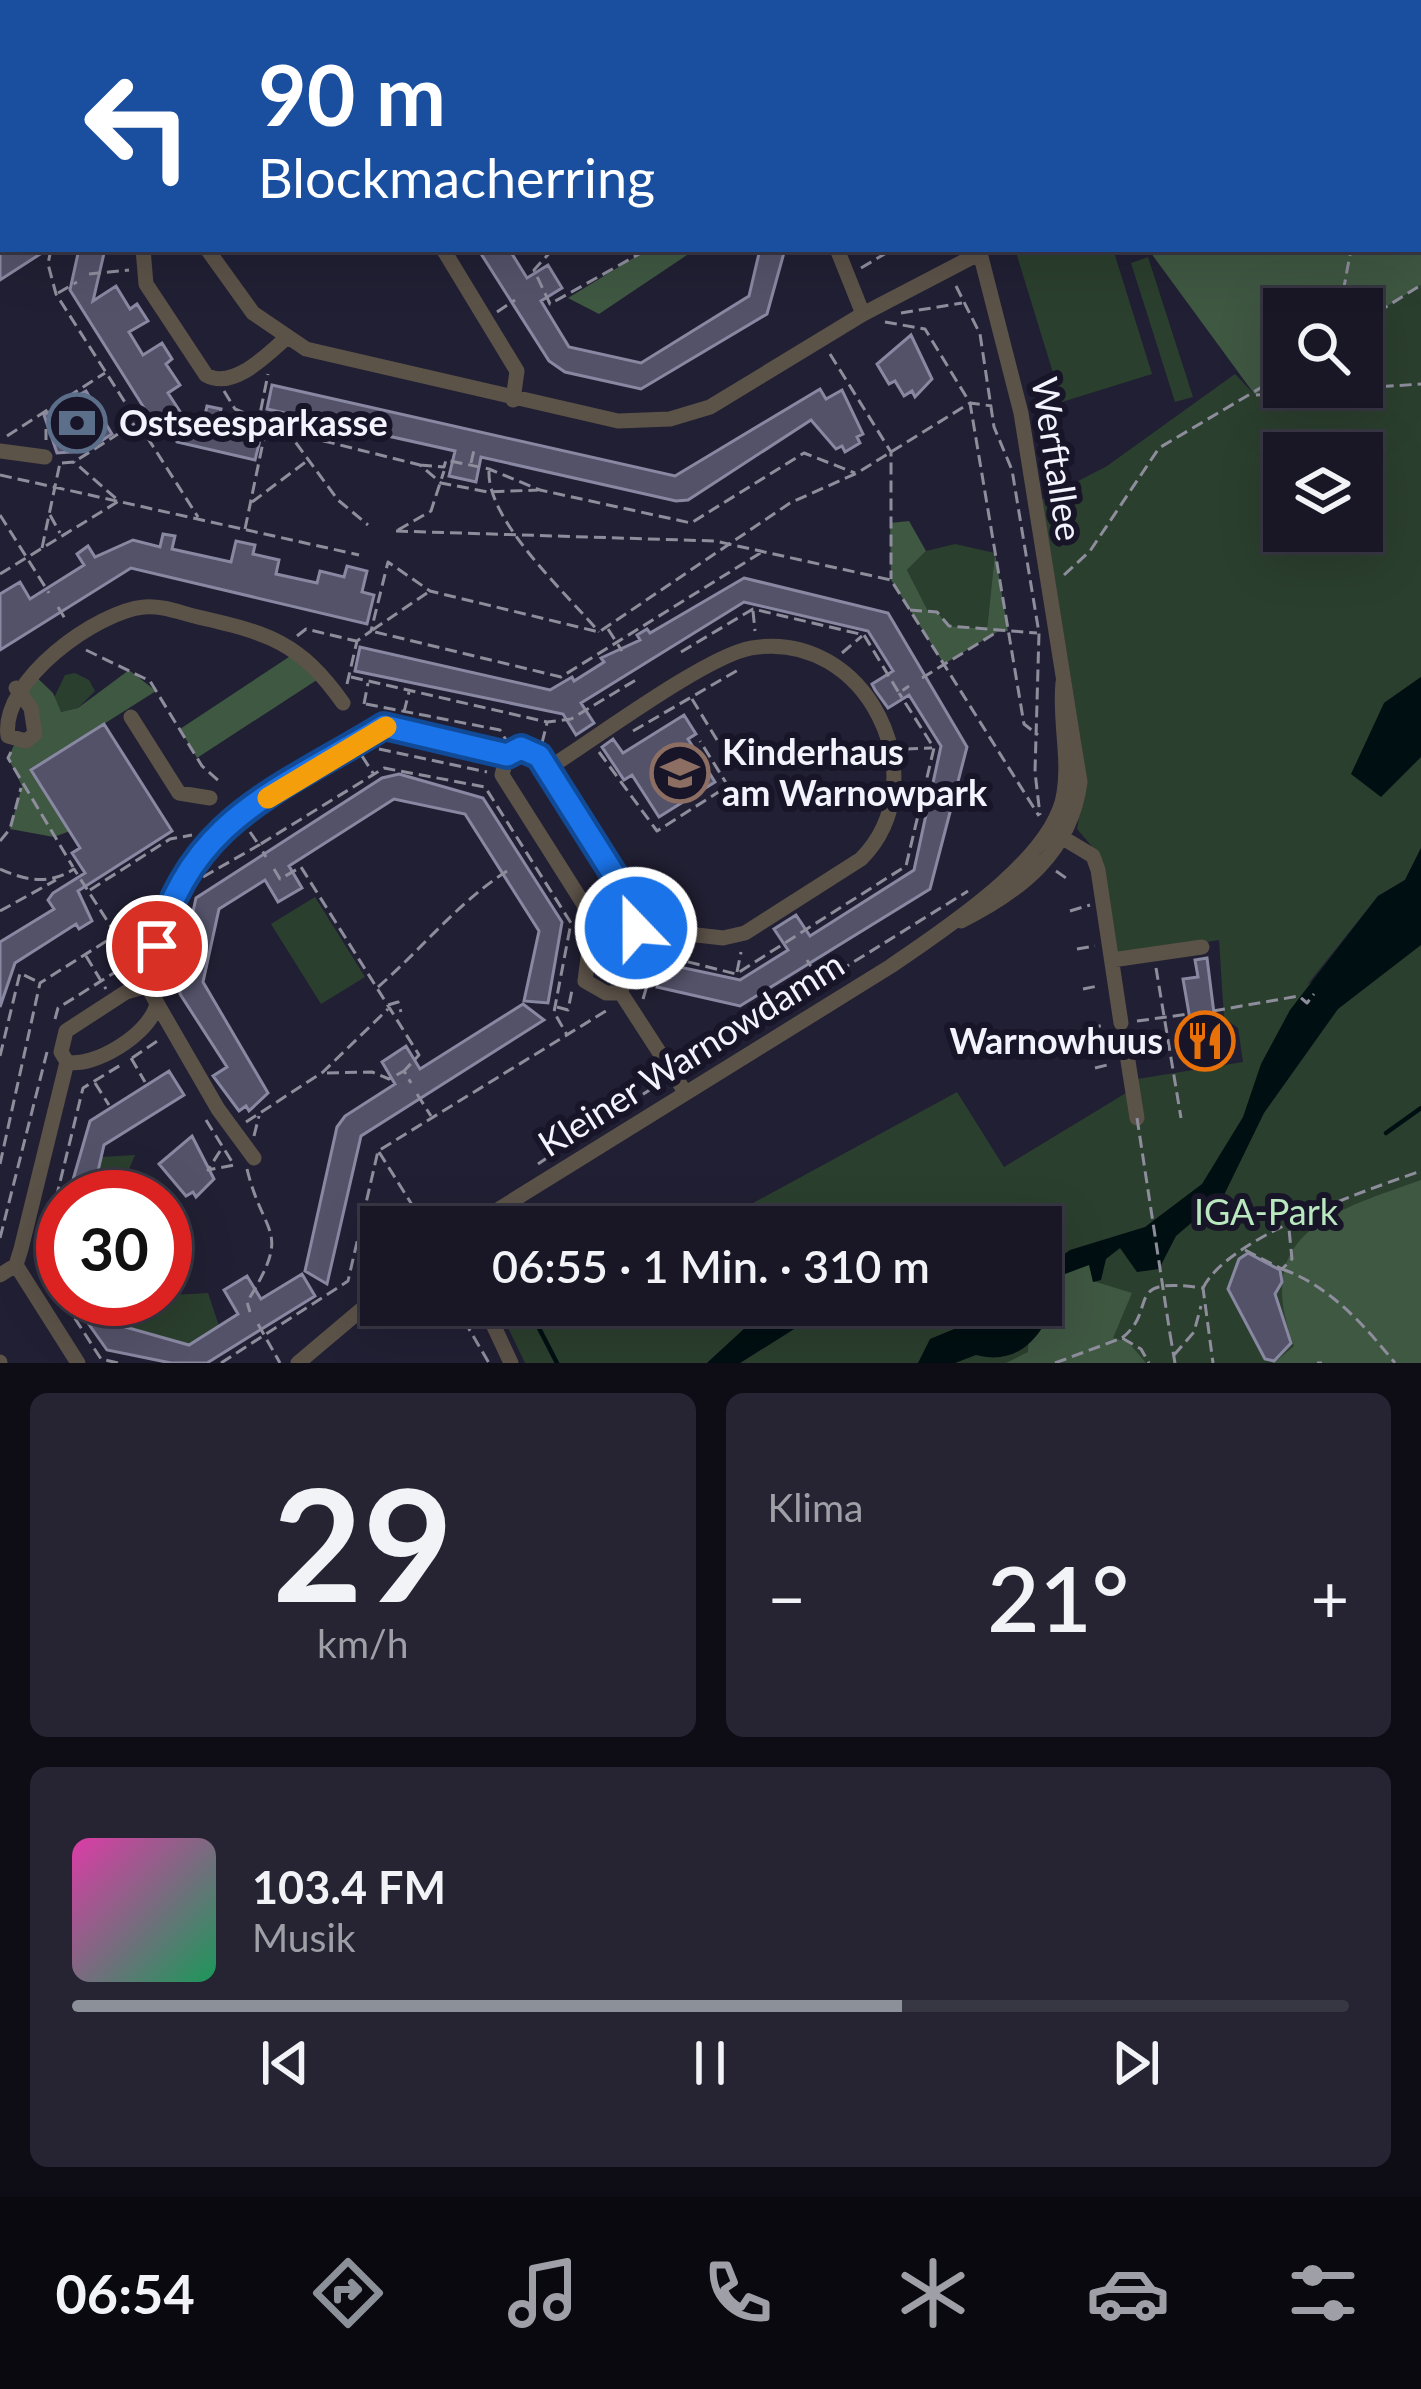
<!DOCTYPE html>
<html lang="de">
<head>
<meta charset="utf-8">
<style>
  :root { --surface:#191726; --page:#262432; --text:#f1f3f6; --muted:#9f9fa7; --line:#373643; --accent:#8c9099 }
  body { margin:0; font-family:Lato,sans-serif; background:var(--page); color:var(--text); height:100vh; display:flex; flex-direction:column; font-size:45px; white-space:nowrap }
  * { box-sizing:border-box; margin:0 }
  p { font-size:39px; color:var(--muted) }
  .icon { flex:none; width:66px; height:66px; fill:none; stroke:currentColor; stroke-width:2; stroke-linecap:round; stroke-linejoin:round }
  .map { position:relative; height:1363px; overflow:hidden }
  .details { display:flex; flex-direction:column; gap:30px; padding:30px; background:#0e0d15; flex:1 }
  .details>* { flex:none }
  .guide { position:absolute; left:0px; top:0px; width:1422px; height:252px; box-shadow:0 12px 48px #0002,0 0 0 3px var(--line); background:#1a4fa0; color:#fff; overflow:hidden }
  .fabs { position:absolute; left:1263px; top:288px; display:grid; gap:24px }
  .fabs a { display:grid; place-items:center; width:120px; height:120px; border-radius:0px; background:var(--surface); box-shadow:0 12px 48px #0002,0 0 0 3px var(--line); font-size:60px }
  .speed { position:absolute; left:36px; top:1170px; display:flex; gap:24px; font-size:60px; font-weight:700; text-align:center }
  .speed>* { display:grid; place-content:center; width:156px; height:156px; border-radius:50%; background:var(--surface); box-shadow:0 12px 48px #0002,0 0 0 3px var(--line); line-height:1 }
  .speed .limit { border:18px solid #d22; background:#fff; color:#111 }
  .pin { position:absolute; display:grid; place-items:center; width:102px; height:102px; color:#fff; margin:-51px; border:6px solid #fff; border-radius:50%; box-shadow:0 3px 12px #0007 }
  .me { position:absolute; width:132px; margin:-66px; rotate:338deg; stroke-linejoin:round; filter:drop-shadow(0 0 9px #0008) }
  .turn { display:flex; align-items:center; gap:42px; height:252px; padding:0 60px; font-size:54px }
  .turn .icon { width:156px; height:156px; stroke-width:2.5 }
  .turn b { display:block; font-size:84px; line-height:102px }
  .big { font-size:90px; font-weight:600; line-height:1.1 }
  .details .widget { flex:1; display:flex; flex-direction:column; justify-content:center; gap:18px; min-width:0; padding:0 42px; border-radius:18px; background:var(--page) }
  .details .dial { align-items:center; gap:0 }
  .dial b { font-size:156px; line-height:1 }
  .song { display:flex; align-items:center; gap:36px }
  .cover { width:144px; height:144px; border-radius:18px; background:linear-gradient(135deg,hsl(320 70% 55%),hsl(150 70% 35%)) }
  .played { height:12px; border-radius:6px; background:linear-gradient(90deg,var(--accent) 65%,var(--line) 65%) }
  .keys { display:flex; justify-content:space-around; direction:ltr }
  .heat { display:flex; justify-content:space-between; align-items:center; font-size:66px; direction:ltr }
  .details .tiles { flex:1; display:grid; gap:30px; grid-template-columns:1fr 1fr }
  .widget:last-child { grid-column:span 2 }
  .trip { position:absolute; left:360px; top:1206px; width:702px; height:120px; border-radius:0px; background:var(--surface); box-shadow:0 12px 48px #0002,0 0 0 3px var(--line); font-weight:600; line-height:120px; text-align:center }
  .dock { display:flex; height:192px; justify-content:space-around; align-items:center; background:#0a090f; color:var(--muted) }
  .dock .icon { width:84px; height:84px }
  .dock .selected { color:var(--accent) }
  .dock b { font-size:54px; color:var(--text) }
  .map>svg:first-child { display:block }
</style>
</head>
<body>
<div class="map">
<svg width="1421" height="1363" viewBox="0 0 1421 1363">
  <rect width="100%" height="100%" fill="#211f33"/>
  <path fill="#2b3f2e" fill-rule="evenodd" d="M1015 249H1113L1152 374 1062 402Z
    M1148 257 1193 397 1175 402 1131 263Z
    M1421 285V677L1384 703 1399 777 1421 757V848L1405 880 1378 896 1307 985 1421 906V1363H740L832 1305H1041V1227H709L957 1092 1004 1167 1126 1093 1131 1080 1243 1062 1238 1028 1224 1018 1219 940 1117 956 1096 851 1077 829 1086 779 1082 747 1042 500 1107 466 1235 374 1255 395 1284 374V387H1362V322ZM1284 453H1362V531H1284Z
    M955 544 995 553 987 629 949 626 937 612 928 611 907 570 926 551Z
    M75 673 89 680 95 691 78 708 61 712 53 700 65 675Z
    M315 897 365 977 321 1004 271 924Z
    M135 1155 121 1188 129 1197H92L101 1157Z
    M208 1293 219 1326 189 1345 118 1325 101 1299Z
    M497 1305H770L707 1363H525Z"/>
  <path fill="#3f5842" d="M1168 0H1421V285L1362 322V309H1284V374L1255 395 1148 249H1419V3Z
    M648 249H696L599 314 568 298Z
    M909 521 926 551 907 570 928 611 937 612 949 626 987 629 995 553 1008 631 997 632 944 664 891 580 890 523Z
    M298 651 323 676 197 758 180 729Z
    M29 670 53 693 61 712 78 708 129 670 156 691 31 770 70 831 54 837 10 829 22 786 8 758 16 741 35 733 16 688Z
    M1421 1180V1363H1274L1294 1346C1251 1233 1331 1212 1421 1180Z
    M1090 1264 1093 1281 1132 1293 1113 1338 1128 1342 1146 1363H1006L1028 1352 1030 1307 1041 1305V1282Z"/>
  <path fill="#000f12" d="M1421 677V757L1381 797 1351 774 1384 703Z
    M1421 848V945L1338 1009 1264 1113 1224 1195 1176 1236 1159 1269 1137 1272 1120 1248 1106 1259 1101 1280 1093 1282 1089 1265 1041 1283V1255L1056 1260 1070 1250 1145 1227 1202 1184 1243 1117 1261 1064 1290 1010 1378 896 1405 880Z
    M770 1305H832L740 1363H707Z
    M991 1305H1031L1044 1325C1028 1351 1006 1363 976 1355L955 1363H918L930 1339 976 1320Z"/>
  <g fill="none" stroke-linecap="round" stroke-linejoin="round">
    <path stroke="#000f12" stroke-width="4.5" d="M1386 1133 1421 1108
      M527 1305 557 1363"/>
  </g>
  <path fill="#535269" stroke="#8988a2" stroke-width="3" d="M0 249H48L0 280Z
    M79 249H105L93 301 116 286 130 309 137 304 148 321 129 332 143 355 162 343 172 359 166 364 180 385 168 393 181 413 204 419 207 406 221 409 218 422 262 432 255 460 177 442 169 430 156 427 70 290Z
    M478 249H509L527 278 548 265 562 288 541 301 569 347 641 363 749 296 760 249H785L767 314 641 389 565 372 549 361Z
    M911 335 932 379 915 397 912 391 904 396 895 381 889 384 877 364Z
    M272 385 675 476 820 389 826 399 842 390 863 434 857 437 860 443 845 452 842 446 836 449 811 420 688 500 676 501 481 457 476 482 449 476 455 451 267 409Z
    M86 391 112 434 85 451 57 453 44 415Z
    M163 534 175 536 172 549 231 562 236 541 255 545 253 554 279 560 276 574 317 583 320 571 344 577 347 566 367 571 362 592 374 595 367 624 131 568 0 650V594L20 582 30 599 84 565 77 554 88 546 95 557 133 540 160 547Z
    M744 578 888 613 967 747 930 889 740 1006 657 987 661 963 740 980 788 950 774 929 796 915 810 936 914 870 941 746 909 695 888 708 875 690 872 684 893 671 868 631 744 602 581 703 594 723 576 735 563 714 355 671 360 647 550 690 572 677 574 681 604 662 601 658 640 640 637 635 647 629 650 633Z
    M684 715 696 734 688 739 715 782 659 817 632 775 624 780 602 747 613 739 623 753Z
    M104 724 172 831 78 891 92 921 79 929 76 924 15 963 0 1007V942L54 909 48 900 53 893 85 873 72 853 80 848 31 770Z
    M399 774 483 798 562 922 548 1003 524 1001 539 931 465 814 394 799 289 866 302 888 278 902 265 880 219 909 203 982 268 1093 249 1111 246 1106 239 1111 213 1076 227 1067 180 994 179 975 196 898 382 778Z
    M1207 958 1218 1045 1195 1048 1183 979 1198 977 1195 960Z
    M523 1004 544 1020 361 1136 327 1284 305 1271 337 1127 345 1116 395 1084 382 1062 406 1046 420 1069Z
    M169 1071 184 1095 104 1145 92 1197H68L90 1121Z
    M192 1136 214 1179 196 1197 193 1192 186 1196 159 1164Z
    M1248 1253 1280 1270 1282 1282 1275 1294 1291 1343 1274 1361 1265 1359 1228 1289 1239 1259Z
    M302 1274 315 1296 207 1363H171L107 1350 71 1299H101L118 1325 189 1345 238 1314 224 1290 247 1276 261 1299Z"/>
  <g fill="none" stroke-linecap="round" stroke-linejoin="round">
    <path stroke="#8e8d9c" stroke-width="3" stroke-dasharray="12 6" stroke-linecap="butt" d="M488 0 490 3
      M588 0 590 3
      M845 0 847 3
      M78 3 79 0
      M103 3 108 0
      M364 3 365 0
      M569 3 572 0
      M1405 3 1406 0
      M0 106 3 111
      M51 249 48 264 56 294 198 517
      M553 249 534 270 550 304 648 249
      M861 268 893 249
      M89 274 129 270
      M956 286 980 334 994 427 1012 470 1039 633 1035 772 1040 815
      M58 293 77 282
      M1340 309 1351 249
      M497 312 515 300
      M901 313 962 303
      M885 322 925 329 970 403 1024 724 1038 735
      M1362 322 1421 285
      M830 354 891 452V579
      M224 391 235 409 257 418
      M1256 395 1421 384
      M267 423 288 432 338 500 368 525
      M288 432 420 465 441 483 488 492 538 490
      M7 436 105 373
      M46 440V429
      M62 463 74 462 137 422
      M471 463 474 450
      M420 465 444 467 446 460 489 469 540 490 691 523 804 453 855 473
      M489 471C487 521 566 593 599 632
      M0 475 359 555
      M252 502 307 461
      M0 515 49 593
      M50 515 60 533
      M245 529 267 423 259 419 268 374
      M398 530 431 511 444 471
      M396 531 715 541 891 580 1039 816
      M42 548 60 463
      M0 574 119 501 74 462
      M1064 575 1090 551 1159 448 1284 374
      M427 593 371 631 561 677 762 552
      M58 607 67 622
      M910 610 937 612 949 626 1037 633
      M753 611 755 631
      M608 629 622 651
      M297 636 306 629 356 641
      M86 650 150 681 202 766 220 782
      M681 652 753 609 864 635 899 693 909 686
      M842 653 862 636
      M351 677 547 722 571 719 639 678
      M922 678 997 632
      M347 684 357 641 371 631 388 562 430 591 599 632 790 503 857 473 970 403 992 406
      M692 699 728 758
      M364 704 368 683
      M366 704 500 730 506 740
      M404 712 409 692
      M633 731 738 670
      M542 743 547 723
      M379 749 487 772
      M906 749 932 748
      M11 752 8 758 73 867
      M599 752 657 831 728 786 700 741
      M362 756 373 773
      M250 832 259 845 384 768 485 787 571 923 554 1012 567 1035
      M0 841 10 829 21 788
      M0 869C27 881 49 885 74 869L137 967
      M274 869 280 879 301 867 419 1055 404 1071
      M1056 871 1066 878
      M203 877 259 845 266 857
      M90 890 170 839 192 835
      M0 911 56 880
      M1070 911 1090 905
      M1077 949 1095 946
      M653 953 736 974 906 866 934 748 899 693
      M86 956 106 989
      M807 960 822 984
      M1156 968 1181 1118
      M737 972 741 952
      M378 987C423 948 456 904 507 871
      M1083 989 1098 986
      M643 999 659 945
      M388 1005 398 1002 401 1012
      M557 1007 568 1010 572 990
      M1213 1011 1299 996 1307 1003 1314 994
      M55 1019 58 1008 133 961
      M1137 1021 1189 1014
      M1089 1028 1105 1025
      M0 1056 20 973 38 982
      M131 1058 145 1082
      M132 1058 159 1040
      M686 1066 968 891
      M1095 1068 1111 1064
      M327 1073 372 1072 389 1079 404 1071 411 1083
      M95 1083 109 1105
      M417 1094 431 1116
      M206 1120 234 1165 208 1170 222 1148
      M246 1122 323 1072 388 1009
      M254 1136 259 1116
      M379 1152 426 1227
      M0 1164 40 983 116 935
      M538 1164 663 1081
      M247 1169C264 1239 293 1228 247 1302L250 1312
      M0 1238 47 1052
      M1245 1250 1282 1269 1292 1259 1289 1229
      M1282 1269C1330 1286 1364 1325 1395 1363
      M1203 1288C1228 1237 1367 1190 1421 1171
      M455 1305 489 1363
      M258 1324 280 1363
      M1170 1334 1175 1363
      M1122 1338C1160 1308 1120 1276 1203 1288L1213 1363
      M1174 1355 1194 1332 1201 1306
      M118 1363 101 1359 40 1264 83 1088 124 1063
      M221 1363 348 1281 378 1151 609 1009
      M1055 1363 1122 1338 1141 1349 1149 1363
      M1317 1363H1322"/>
    <path stroke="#5b5248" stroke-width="15" d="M47 0 49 3
      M699 0 701 3
      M864 0 866 3
      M144 3 149 0
      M256 3 257 0
      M143 249 146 284 206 375C232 390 265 357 285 339
      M207 249 253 313 306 349 618 421 670 419 710 407 863 314 980 253
      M443 249 517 371 513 400
      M837 249 863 314
      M0 451 45 457
      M16 688 31 708 35 734 26 741 8 736C0 680 98 611 144 607 161 605 181 613 198 617 268 633 300 642 343 703
      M131 717 179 793 210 798
      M507 755 502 775 593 919 585 981 606 993H621
      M547 769C594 740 704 657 751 648 866 628 940 779 861 859L745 933 723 938 636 928
      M1058 835 1093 856 1098 870 1121 1023
      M961 921C1021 891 1071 852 1080 782L1021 413 979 249
      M1112 960 1202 947
      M1128 1061 1137 1118
      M67 1062C95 1068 148 1034 156 1007
      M254 1158 218 1109 147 986 167 907 211 836 384 726 507 755 521 749 539 756 635 908 621 993 685 1092
      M470 1227 891 966C943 930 1054 859 1064 793 1070 757 1059 719 1063 682
      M16 1265 78 1363
      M0 1275 16 1265 21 1249 67 1062 61 1052 66 1031 126 992 147 986
      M484 1305 511 1363
      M0 1362V1363
      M298 1363 381 1293"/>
    <path stroke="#8e8d9c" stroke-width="3" stroke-dasharray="12 6" stroke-linecap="butt" d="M1137 1118 1170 1334"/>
  </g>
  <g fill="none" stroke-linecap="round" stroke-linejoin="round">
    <defs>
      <path id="route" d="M157 946C189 819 280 790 384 726L507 755 521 748 539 756 635 908 636 928"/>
    </defs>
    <use href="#route" stroke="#114b97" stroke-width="30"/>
    <use href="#route" stroke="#1a73e8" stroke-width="21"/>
    <path stroke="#f59e0b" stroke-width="21" d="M268 798 386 727"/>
  </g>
  <defs>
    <symbol id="bank-ring" viewBox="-11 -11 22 22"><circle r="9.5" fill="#181529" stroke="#5c6f8a" stroke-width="1.5"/><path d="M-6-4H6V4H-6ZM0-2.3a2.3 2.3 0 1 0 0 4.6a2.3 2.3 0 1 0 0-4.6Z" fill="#5c6f8a"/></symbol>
    <symbol id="school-ring" viewBox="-11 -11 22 22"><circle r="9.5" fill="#181529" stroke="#8d6e63" stroke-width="1.5"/><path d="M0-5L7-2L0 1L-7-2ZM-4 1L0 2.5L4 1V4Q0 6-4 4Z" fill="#8d6e63"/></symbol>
    <symbol id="restaurant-ring" viewBox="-11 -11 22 22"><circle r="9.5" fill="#181529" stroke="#e8710a" stroke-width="1.5"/><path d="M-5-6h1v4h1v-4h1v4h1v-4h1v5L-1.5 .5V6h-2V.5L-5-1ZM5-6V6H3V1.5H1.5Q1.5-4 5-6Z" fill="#e8710a"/></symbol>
  </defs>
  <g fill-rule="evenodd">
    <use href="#bank-ring" x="44" y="390" width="66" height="66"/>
    <use href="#school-ring" x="647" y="740" width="66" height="66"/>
    <use href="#restaurant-ring" x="1172" y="1008" width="66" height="66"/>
  </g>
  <g text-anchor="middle" stroke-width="12" stroke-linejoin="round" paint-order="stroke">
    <g font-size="36" font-weight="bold" fill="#f3f3fe" stroke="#181529" text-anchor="start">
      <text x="119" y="436">Ostseesparkasse</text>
      <text x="722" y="765">Kinderhaus<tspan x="722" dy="41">am Warnowpark</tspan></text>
      <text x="1163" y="1054" text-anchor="end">Warnowhuus</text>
    </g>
    <g font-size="36" fill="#f3f3fe" stroke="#181529">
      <text transform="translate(1057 459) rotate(81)" y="13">Werftallee</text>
      <text transform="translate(691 1054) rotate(-32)" y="13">Kleiner Warnowdamm</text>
    </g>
    <g font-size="36" fill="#b9e8be" stroke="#181529">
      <text x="1266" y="1225">IGA-Park</text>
    </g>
  </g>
</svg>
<div class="fabs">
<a><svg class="icon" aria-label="search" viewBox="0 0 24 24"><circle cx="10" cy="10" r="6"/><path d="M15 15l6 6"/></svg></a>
<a><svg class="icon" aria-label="layers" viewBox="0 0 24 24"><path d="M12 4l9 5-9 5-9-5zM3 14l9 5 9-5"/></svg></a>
</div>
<div class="speed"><div class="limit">30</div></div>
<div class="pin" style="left:157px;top:946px;background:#d93025"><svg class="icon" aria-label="arrive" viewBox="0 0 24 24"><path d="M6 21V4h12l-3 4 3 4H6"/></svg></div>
<svg class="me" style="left:636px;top:928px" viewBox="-20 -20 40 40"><circle r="17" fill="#1a73e8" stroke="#fff" stroke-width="3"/><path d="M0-11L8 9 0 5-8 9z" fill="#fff"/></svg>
<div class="trip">06:55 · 1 Min. · 310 m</div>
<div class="guide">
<div class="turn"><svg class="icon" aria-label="left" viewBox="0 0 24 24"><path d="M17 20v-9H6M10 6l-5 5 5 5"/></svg><div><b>90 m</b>Blockmacherring</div></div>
</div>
</div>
<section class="details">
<div class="tiles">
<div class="widget dial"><b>29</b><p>km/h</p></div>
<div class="widget"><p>Klima</p>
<div class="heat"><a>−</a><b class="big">21°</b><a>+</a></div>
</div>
<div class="widget">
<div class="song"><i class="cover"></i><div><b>103.4 FM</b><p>Musik</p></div></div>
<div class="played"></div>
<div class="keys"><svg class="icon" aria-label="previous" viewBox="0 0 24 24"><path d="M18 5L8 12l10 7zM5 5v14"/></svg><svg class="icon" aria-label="pause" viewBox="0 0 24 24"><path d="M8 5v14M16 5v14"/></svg><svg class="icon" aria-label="next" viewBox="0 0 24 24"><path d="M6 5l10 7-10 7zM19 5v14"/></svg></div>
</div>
</div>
</section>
<nav class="dock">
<b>06:54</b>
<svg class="icon selected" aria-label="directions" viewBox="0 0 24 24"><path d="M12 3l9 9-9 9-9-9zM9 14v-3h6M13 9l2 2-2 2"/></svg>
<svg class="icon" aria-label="music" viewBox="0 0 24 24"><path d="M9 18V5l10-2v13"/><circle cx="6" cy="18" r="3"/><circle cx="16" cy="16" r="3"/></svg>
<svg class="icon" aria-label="phone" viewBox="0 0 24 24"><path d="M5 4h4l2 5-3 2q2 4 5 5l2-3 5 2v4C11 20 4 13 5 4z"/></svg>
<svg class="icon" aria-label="climate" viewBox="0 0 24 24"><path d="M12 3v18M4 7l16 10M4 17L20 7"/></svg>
<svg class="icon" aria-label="car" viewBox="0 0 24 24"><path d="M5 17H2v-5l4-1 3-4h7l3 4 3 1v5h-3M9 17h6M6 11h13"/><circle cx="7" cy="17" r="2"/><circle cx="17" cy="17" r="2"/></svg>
<svg class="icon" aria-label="filters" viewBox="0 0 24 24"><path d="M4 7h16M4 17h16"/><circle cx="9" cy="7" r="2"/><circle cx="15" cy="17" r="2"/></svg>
</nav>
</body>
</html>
